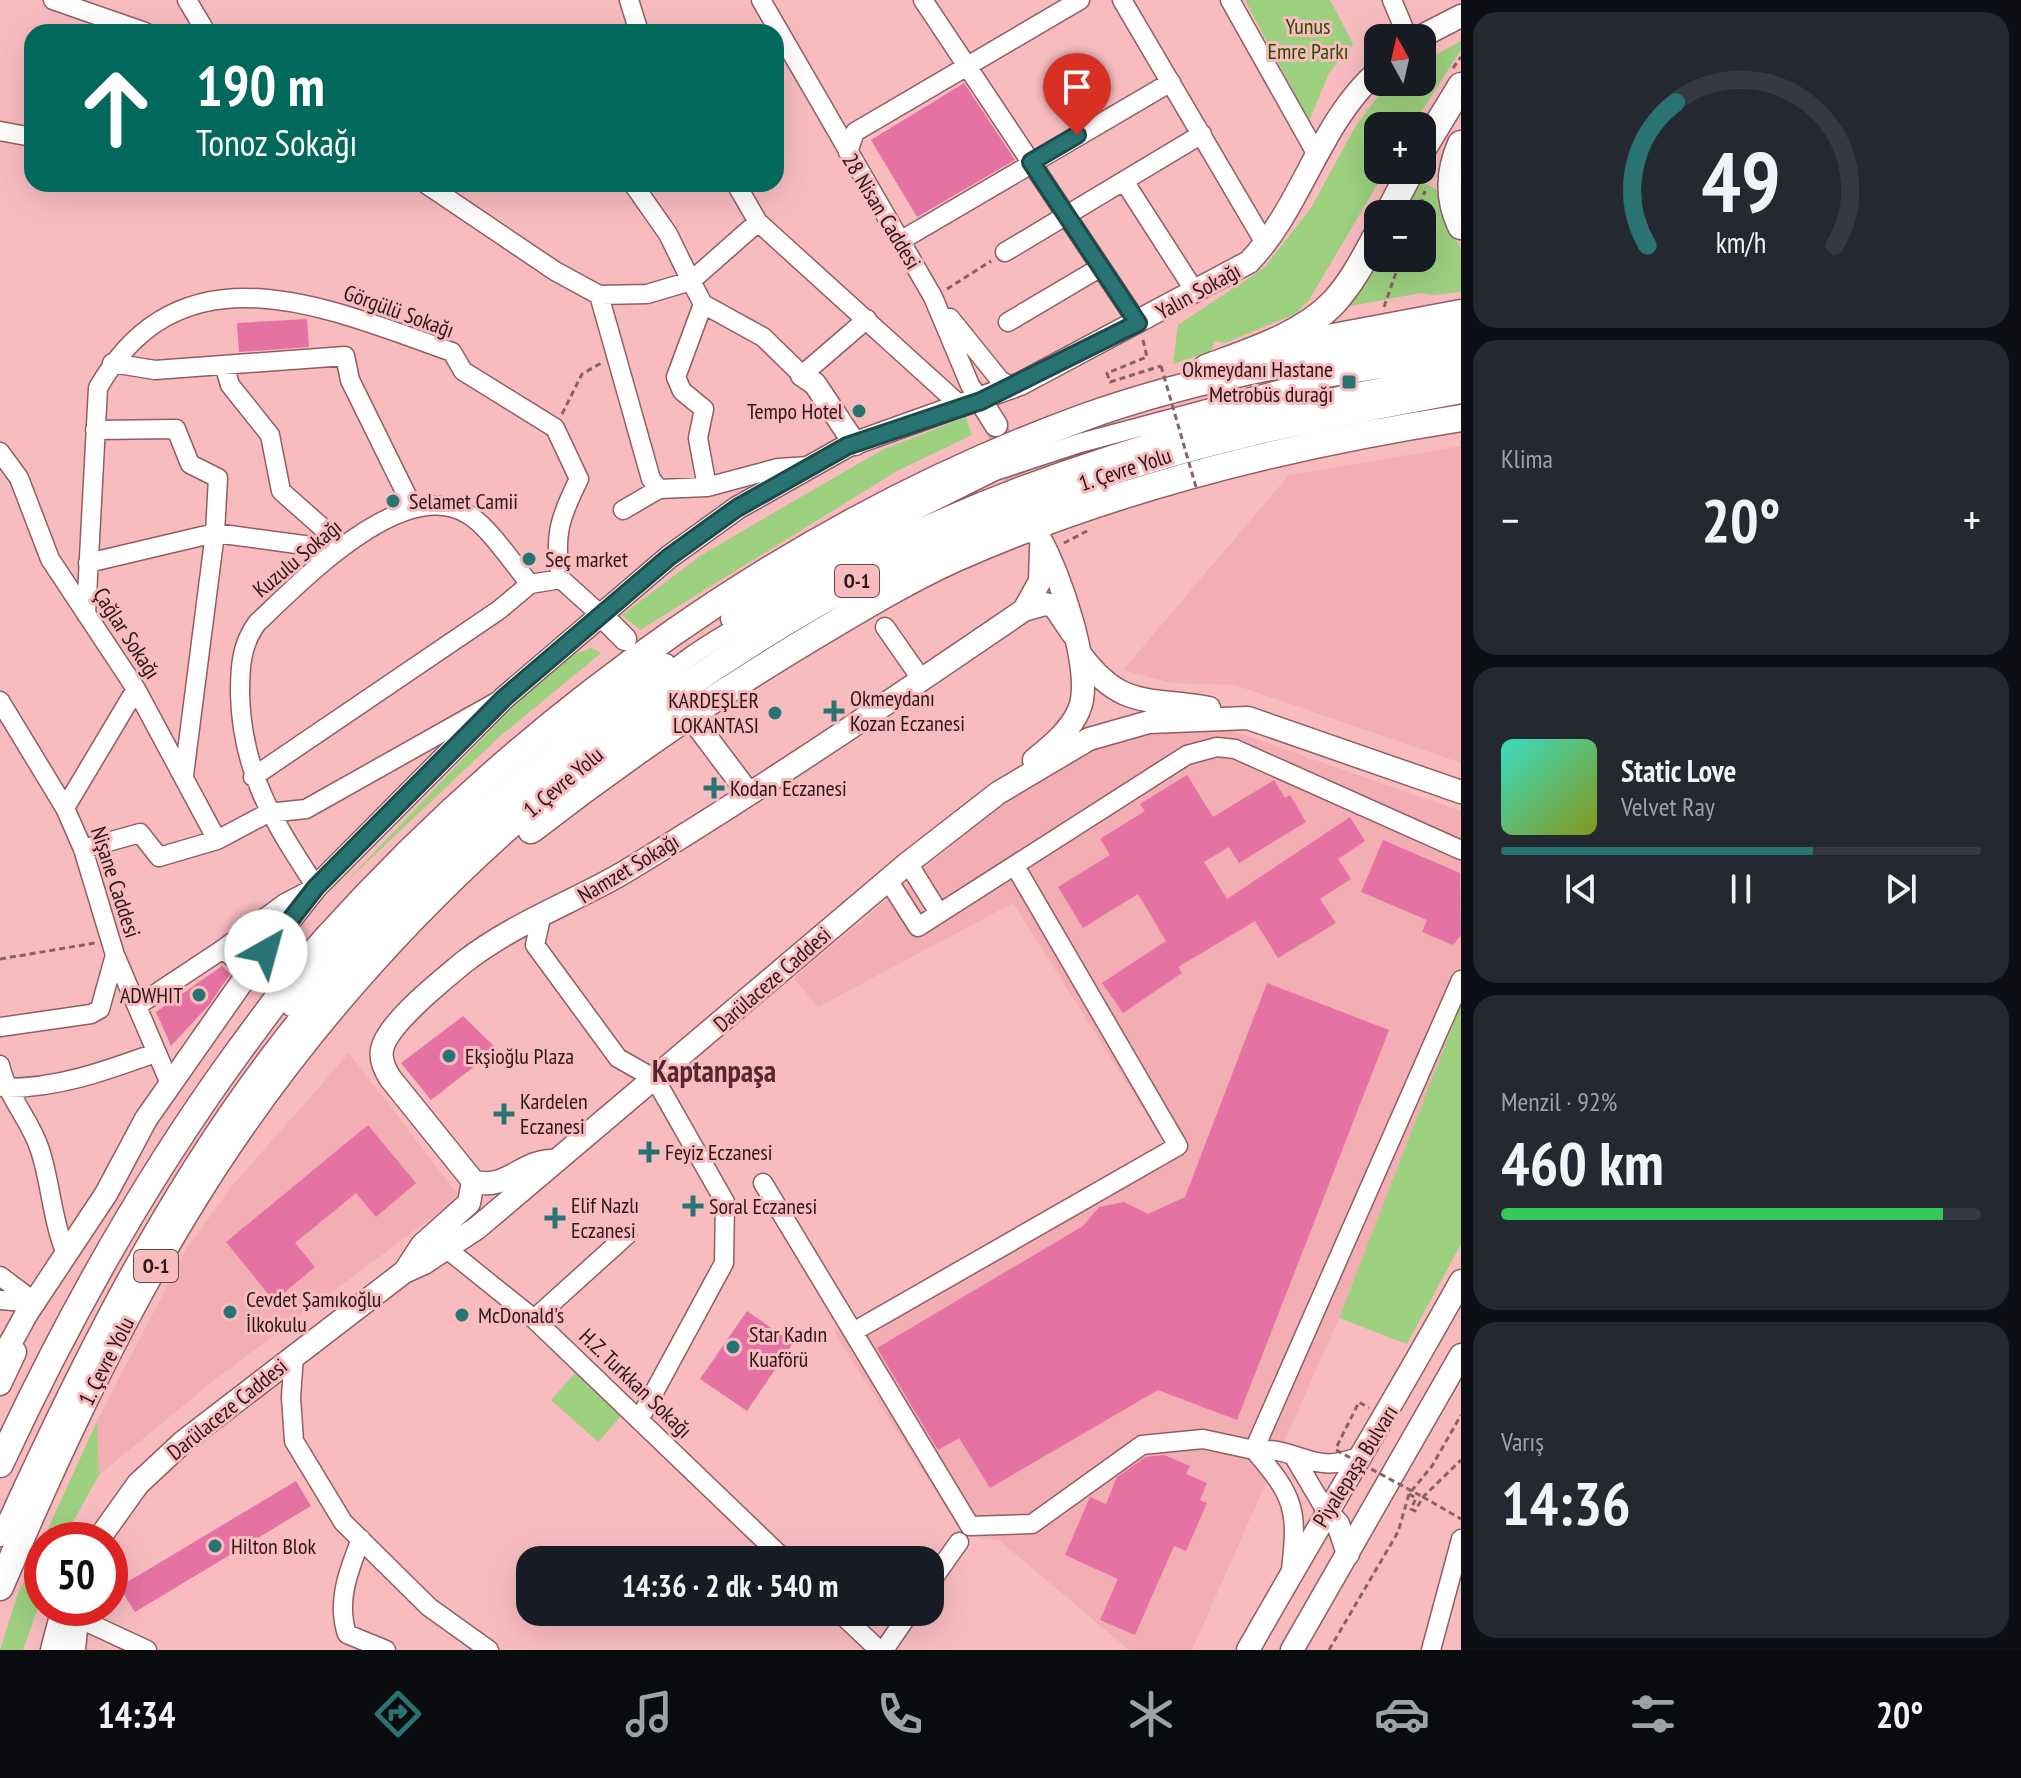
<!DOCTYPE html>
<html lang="tr">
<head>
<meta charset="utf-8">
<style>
  :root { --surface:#171b24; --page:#242831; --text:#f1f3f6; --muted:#9ea1a6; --line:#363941; --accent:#297473 }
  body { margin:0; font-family:"PT Sans Narrow",sans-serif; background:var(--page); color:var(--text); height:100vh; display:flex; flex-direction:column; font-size:30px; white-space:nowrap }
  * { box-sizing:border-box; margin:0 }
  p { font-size:26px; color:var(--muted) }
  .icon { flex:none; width:44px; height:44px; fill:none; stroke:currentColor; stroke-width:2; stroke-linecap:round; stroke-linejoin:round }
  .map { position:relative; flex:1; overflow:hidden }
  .details { display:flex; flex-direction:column; gap:12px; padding:12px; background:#0d0f14; width:560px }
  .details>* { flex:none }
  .top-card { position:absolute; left:24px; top:24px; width:760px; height:168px; border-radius:24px; box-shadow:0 8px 32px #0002; background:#00695c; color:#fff; overflow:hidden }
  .needle { width:52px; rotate:352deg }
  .buttons { position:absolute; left:1364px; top:24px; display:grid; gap:16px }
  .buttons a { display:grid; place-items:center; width:72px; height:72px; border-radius:16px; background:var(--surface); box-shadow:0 8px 32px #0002; font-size:40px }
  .speed { position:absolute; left:24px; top:1522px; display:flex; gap:16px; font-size:40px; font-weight:700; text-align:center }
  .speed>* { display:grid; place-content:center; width:104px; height:104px; border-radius:50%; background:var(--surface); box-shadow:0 8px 32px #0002; line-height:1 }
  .speed .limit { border:12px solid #d22; background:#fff; color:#111 }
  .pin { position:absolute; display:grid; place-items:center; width:68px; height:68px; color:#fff; margin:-82px -34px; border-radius:50% 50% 50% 0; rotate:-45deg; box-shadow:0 0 8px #0007 }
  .pin .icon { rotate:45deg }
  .me { position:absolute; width:88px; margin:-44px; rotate:38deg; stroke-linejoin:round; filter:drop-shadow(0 0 6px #0008) }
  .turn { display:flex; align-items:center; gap:28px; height:168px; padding:0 40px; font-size:36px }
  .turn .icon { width:104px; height:104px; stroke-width:2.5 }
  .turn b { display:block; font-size:56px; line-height:68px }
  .big { font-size:60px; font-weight:700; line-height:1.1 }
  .details .card { flex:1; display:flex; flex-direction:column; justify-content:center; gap:12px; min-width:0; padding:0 28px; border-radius:24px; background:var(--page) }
  .details .dial { align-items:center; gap:0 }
  .dial svg { height:208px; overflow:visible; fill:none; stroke:var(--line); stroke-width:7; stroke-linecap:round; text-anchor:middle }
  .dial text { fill:var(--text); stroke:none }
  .song { display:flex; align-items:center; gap:24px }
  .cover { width:96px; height:96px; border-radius:12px; background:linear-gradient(135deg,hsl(170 70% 55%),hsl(70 70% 35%)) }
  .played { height:8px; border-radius:4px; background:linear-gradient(90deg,var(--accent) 65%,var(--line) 65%) }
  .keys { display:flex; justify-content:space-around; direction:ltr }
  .heat { display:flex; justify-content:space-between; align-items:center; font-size:44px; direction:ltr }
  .charge { height:12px; border-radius:6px; background:linear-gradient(90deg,#34c759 92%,var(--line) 0) }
  .trip { position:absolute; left:516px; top:1546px; width:428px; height:80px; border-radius:24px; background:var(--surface); box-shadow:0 8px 32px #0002; font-weight:700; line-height:80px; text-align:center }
  .tabs { display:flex; height:128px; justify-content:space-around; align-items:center; background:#090b0e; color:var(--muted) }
  .tabs .icon { width:56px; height:56px }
  .tabs .selected { color:var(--accent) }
  .tabs b { font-size:36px; color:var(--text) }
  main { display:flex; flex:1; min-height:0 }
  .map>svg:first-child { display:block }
</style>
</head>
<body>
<main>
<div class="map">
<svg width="1461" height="1650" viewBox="0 0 1461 1650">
  <rect width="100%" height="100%" fill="#f8bcbf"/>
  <path fill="#f2aeb2" d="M1461 446V763L1235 685 1172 683 1123 670 1289 475Z
    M1182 726 1233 731 1461 811V1004L1339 1318 1192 1650H1129L1000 1541 963 1535 834 1332 1164 1142 1013 903 818 1007 794 978 994 810 1063 764 1114 737Z
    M349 1053 460 1197 218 1377 99 1475 97 1421 188 1246 233 1185Z"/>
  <path fill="#9dd07f" d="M1245 0H1330L1353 44 1329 73 1309 121Z
    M1461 41V50L1412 126H1378V170H1386L1309 300 1295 314 1225 343 1215 341 1210 352 1173 364 1178 325 1264 268 1311 208 1356 125 1389 82H1422V62Z
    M1415 177 1438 191 1444 220 1461 249V292L1432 295 1421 293 1345 307 1378 258H1422V214H1395Z
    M966 417 972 435 897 471 640 630 622 615 700 556 780 509 884 449Z
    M592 648 601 653 498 738 343 885 542 676 574 654Z
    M1461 1004V1244L1407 1344 1339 1318Z
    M577 1371 624 1413 598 1442 551 1400Z
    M97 1421 99 1475 63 1540H43Z
    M42 1543V1597L23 1650H0L17 1596Z"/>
  <path fill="#e672a4" d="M964 83 1015 160 917 217 871 140Z
    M307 319 309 347 239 352 237 323Z
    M1187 775 1213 817 1274 780 1285 798 1290 795 1306 822 1239 863 1229 847 1204 862 1227 899 1350 817 1365 841 1338 859 1351 879 1320 899 1336 923 1278 958 1255 921 1178 967 1182 973 1123 1013 1102 983 1166 941 1138 894 1083 928 1058 887 1110 855 1100 839 1145 811 1140 804Z
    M1383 840 1460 873 1461 935 1453 945 1422 932 1427 920 1361 892Z
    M222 966 230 974 209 1005 171 1046 156 1012Z
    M1267 983 1389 1030 1237 1420 1158 1390 990 1488 959 1438 938 1450 877 1348 1083 1226 1099 1207 1124 1202 1148 1214 1185 1197Z
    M463 1016 497 1049 431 1100 401 1063Z
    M368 1125 416 1183 376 1217 356 1193 295 1243 315 1267 274 1301 226 1242Z
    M747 1311 793 1343 747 1411 700 1379Z
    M1164 1455 1190 1466 1186 1474 1207 1483 1200 1500 1207 1503 1186 1551 1174 1546 1135 1635 1100 1620 1118 1579 1065 1555 1090 1497 1106 1504 1117 1477 1146 1457Z
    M296 1481 311 1506 135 1612 119 1587Z"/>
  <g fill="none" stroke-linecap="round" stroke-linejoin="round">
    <path stroke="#cf9b9e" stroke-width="22" stroke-dasharray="22 11" stroke-linecap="butt" d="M996 425 1028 506"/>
    <defs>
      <path id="minor" d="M53 0 145 32
        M187 0 206 32
        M629 0 639 32
        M761 0 933 297 970 385 981 401
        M923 0 1138 323
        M1122 0 1266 245
        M1230 0 1316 153
        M1392 0 1408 38
        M0 131 32 137
        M848 152 855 132 1080 0
        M1124 181 1196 293
        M426 184 555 271 599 295 647 294 691 281 703 304 763 337 802 375 867 319
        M633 184 668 234 691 281 758 222
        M736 184 758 222 962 407
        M900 241 1171 82
        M1005 252 1202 134
        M599 295 651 479 659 489 707 487 778 468 809 466
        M703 304 676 377 682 391 704 409 698 438 707 487
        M950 318 1000 380 1010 386 1020 384
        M1008 322 1101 267
        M112 363 155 370 345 356 350 380 413 508
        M225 368 230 385 270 435 281 491 342 545
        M95 430 176 429 190 464 218 478 215 533 184 775
        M0 452 19 478 50 559 136 689 217 840
        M623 510 659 489
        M88 563 215 533 304 545 325 561
        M86 614 98 388C181 241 327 308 452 352L463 371 555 428 579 479C560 517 553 536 561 579
        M730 619 850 543 995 471 1080 443 1319 379 1461 356
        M885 627 922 680
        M0 701 65 808 83 849 115 955 171 1086
        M253 777 499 610 530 584
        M65 808 136 689
        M83 849 140 833 159 857 217 840 268 813 306 809 498 701
        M908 863 939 913
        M1015 866 1178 1146 853 1332 970 1526 1032 1524 1142 1445 1203 1439 1254 1450 1461 980
        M888 880 918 927 1187 755 1217 747 1235 749 1461 850
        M541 918 535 945 618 1058 655 1079 725 1202 724 1263 639 1420
        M249 972 223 949 285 903 316 887C274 822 242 774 240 694 240 667 241 645 257 623 301 582 404 473 469 515 489 527 514 565 530 584L561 579 602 616
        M137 1006 223 949
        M291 1007C351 932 420 867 491 804 548 755 604 705 666 663
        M0 1027 91 1014 100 1009 115 955
        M0 1065C7 1097 30 1119 40 1150 51 1184 52 1220 66 1254
        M5 1088C59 1088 105 1071 155 1053
        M763 1183 853 1332
        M447 1249 534 1319 785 1560
        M0 1276 36 1303
        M0 1300 36 1303
        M534 1319 627 1235
        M294 1355 291 1397 294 1441 343 1522 429 1607 489 1650
        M1254 1450C1295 1497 1298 1510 1291 1570
        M1254 1450C1300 1446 1313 1478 1362 1455
        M1294 1457 1326 1511
        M0 1537C78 1366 160 1198 275 1048 352 946 447 856 545 775 593 736 640 694 690 657 719 636 752 619 783 601 989 475 1225 414 1461 372
        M361 1539C349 1570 336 1601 347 1634L386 1650
        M930 1583 959 1542
        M839 1612 879 1650
        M78 1618 147 1650
        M884 1650 910 1612
        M1431 1650 1461 1539"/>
      <path id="major" d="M1418 38 1461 16
        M802 375 815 384 855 444
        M981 401 996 425
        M1024 610 1040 581 1041 548
        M602 616 625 639
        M1081 655C1122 710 1148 697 1209 708
        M691 717 749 794
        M1034 760C1050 747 1071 730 1079 710 1095 674 1059 571 1039 537
        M554 1161C523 1159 506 1192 473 1181L390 1078C385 1070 380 1060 382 1050 386 1024 444 979 464 962 511 925 571 903 623 873 760 790 892 700 1024 610L1045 604 1054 606 1073 634
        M405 1271 422 1245 469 1203 473 1181
        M0 1362 27 1313 106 1194 146 1119 249 972 316 887 504 698 669 557 737 508 847 446 1020 384 1249 262C1302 207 1319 123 1378 71
        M0 1384 15 1352
        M1326 1511 1338 1524 1348 1554
        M98 1540 138 1484 183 1442 404 1272 424 1263 477 1228 908 863 998 793 1089 739 1149 722 1248 718 1461 792
        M52 1650 63 1608
        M74 1650 78 1608
        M1248 1650C1318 1526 1392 1406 1461 1281
        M1292 1650 1461 1355"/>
      <path id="highway" d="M1461 144C1449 171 1448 199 1461 226
        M1422 150 1461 86
        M1388 214 1411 170
        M1280 347 1461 313
        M1206 368C1248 352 1302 336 1334 302 1353 281 1365 257 1378 233
        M531 830C624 758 720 692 821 632 865 606 908 580 954 559 1114 488 1288 445 1461 418
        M0 1464C67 1319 144 1181 238 1052 267 1013 295 973 328 937 532 711 795 523 1082 418 1203 374 1334 354 1461 335
        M0 1587C61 1444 128 1300 213 1169 408 869 712 624 1045 495 1179 443 1320 416 1461 390"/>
    </defs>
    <use href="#minor" stroke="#925d61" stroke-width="21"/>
    <use href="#major" stroke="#925d61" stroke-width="25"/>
    <use href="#highway" stroke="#925d61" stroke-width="29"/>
    <path stroke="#886164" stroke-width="3" stroke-dasharray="6 4" stroke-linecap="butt" d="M1453 68 1461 57
      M1417 214 1425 191
      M947 289 991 261
      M1384 307 1401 258
      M1143 340 1147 357 1107 373 1110 382 1161 366
      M562 414 582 374 603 362
      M1064 543 1089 530
      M0 959 95 943
      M1337 1446 1359 1402 1369 1408
      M1409 1494 1416 1498 1411 1509 1415 1511 1423 1497 1461 1460
      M1423 1497 1461 1519
      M1329 1650 1398 1532 1409 1494 1432 1466 1461 1415"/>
    <use href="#minor" stroke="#fff" stroke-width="18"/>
    <use href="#major" stroke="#fff" stroke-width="22"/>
    <use href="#highway" stroke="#fff" stroke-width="26"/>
    <path stroke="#886164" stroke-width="3" stroke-dasharray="6 4" stroke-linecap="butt" d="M1161 366 1196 487
      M1336 1450 1423 1497"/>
  </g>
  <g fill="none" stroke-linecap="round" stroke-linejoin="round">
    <defs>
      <path id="route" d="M266 951 316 887 504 698 669 557 737 508 847 446 981 401 1138 323 1031 162 1077 135"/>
    </defs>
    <use href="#route" stroke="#1b4b4b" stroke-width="20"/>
    <use href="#route" stroke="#297473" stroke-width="14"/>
  </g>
  <g fill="#297473" stroke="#f8bcbf" stroke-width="3">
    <rect x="1341" y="374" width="16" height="16" rx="4"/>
    <circle cx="859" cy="411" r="8"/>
    <circle cx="393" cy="501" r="8"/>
    <circle cx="529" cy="559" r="8"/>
    <path d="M830 699h8v8h8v8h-8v8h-8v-8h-8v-8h8z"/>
    <circle cx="775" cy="713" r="8"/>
    <path d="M710 776h8v8h8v8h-8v8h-8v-8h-8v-8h8z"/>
    <circle cx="199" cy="995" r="8"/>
    <circle cx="449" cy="1056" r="8"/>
    <path d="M500 1102h8v8h8v8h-8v8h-8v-8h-8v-8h8z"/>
    <path d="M645 1140h8v8h8v8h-8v8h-8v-8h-8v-8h8z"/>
    <path d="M689 1194h8v8h8v8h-8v8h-8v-8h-8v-8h8z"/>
    <path d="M551 1206h8v8h8v8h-8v8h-8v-8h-8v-8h8z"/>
    <circle cx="230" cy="1312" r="8"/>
    <circle cx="462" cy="1315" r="8"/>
    <circle cx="733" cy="1347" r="8"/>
    <circle cx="215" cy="1546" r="8"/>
  </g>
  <g text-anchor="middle" stroke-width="6" stroke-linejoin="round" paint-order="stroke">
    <g fill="#f8bcbf" stroke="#6a484b" stroke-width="2">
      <rect x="835" y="565" width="44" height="32" rx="6"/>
      <rect x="134" y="1250" width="44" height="32" rx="6"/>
    </g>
    <g font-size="20" font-weight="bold" fill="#2d1719">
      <text x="857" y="588">O-1</text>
      <text x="156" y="1273">O-1</text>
    </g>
    <g font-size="22" fill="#264e00" stroke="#f8bcbf">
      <text x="1308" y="34">Yunus<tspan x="1308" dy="25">Emre Parkı</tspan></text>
    </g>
    <g font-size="22" fill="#2d1719" stroke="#f8bcbf">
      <text transform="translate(882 211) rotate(59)" y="8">28 Nisan Caddesi</text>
      <text transform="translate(1198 291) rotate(-29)" y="8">Yalın Sokağı</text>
      <text transform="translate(399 311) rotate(20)" y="8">Görgülü Sokağı</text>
      <text transform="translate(1125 469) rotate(-18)" y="8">1. Çevre Yolu</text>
      <text transform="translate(297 558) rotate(-40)" y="8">Kuzulu Sokağı</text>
      <text transform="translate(127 633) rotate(57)" y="8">Çağlar Sokağı</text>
      <text transform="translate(563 782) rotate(-40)" y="8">1. Çevre Yolu</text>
      <text transform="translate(628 868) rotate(-31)" y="8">Namzet Sokağı</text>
      <text transform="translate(116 882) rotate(72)" y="8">Nişane Caddesi</text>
      <text transform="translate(772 979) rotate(-41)" y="8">Darülaceze Caddesi</text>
      <text transform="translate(106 1361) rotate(-63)" y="8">1. Çevre Yolu</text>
      <text transform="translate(636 1383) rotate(44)" y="8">H.Z. Turkkan Sokağı</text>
      <text transform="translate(227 1409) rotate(-39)" y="8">Darülaceze Caddesi</text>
      <text transform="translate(1355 1466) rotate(-58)" y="8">Piyalepaşa Bulvarı</text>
    </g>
    <g font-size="22" fill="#2d1719" stroke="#f8bcbf" text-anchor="start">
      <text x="1333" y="377" text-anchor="end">Okmeydanı Hastane<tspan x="1333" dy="25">Metrobüs durağı</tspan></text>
      <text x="843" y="419" text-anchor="end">Tempo Hotel</text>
      <text x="409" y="509">Selamet Camii</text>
      <text x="545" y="567">Seç market</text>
      <text x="850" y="706">Okmeydanı<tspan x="850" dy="25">Kozan Eczanesi</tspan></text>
      <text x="759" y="708" text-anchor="end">KARDEŞLER<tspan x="759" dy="25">LOKANTASI</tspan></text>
      <text x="730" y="796">Kodan Eczanesi</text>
      <text x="183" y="1003" text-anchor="end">ADWHIT</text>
      <text x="465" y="1064">Ekşioğlu Plaza</text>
      <text x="520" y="1109">Kardelen<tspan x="520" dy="25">Eczanesi</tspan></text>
      <text x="665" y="1160">Feyiz Eczanesi</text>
      <text x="571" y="1213">Elif Nazlı<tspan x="571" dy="25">Eczanesi</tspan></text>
      <text x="709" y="1214">Soral Eczanesi</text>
      <text x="246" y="1307">Cevdet Şamıkoğlu<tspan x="246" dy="25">İlkokulu</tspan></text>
      <text x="478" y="1323">McDonald's</text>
      <text x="749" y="1342">Star Kadın<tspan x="749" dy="25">Kuaförü</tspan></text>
      <text x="231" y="1554">Hilton Blok</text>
    </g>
    <g font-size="30" font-weight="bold" fill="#56272c" stroke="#f8bcbf">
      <text x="714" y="1082">Kaptanpaşa</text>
    </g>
  </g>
</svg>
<div class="buttons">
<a><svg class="needle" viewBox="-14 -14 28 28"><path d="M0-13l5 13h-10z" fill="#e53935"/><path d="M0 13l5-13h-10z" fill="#9ea1a6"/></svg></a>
<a>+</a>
<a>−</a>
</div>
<div class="speed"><div class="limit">50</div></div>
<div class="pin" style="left:1077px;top:135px;background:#d93025"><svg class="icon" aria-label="arrive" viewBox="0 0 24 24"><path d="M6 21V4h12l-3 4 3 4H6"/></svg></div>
<svg class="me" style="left:266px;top:951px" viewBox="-20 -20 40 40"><circle r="19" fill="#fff"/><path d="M0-13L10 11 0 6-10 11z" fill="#297473"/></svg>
<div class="trip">14:36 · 2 dk · 540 m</div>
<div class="top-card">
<div class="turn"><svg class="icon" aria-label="ahead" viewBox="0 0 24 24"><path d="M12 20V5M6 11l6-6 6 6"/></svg><div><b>190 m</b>Tonoz Sokağı</div></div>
</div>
</div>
<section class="details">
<div class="card dial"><svg viewBox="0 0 100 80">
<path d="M14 69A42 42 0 1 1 86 69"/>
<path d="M14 69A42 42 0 0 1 25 14" stroke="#297473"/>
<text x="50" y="56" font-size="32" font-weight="700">49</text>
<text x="50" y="72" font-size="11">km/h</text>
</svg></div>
<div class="card"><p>Klima</p>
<div class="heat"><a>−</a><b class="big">20°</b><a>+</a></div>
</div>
<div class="card">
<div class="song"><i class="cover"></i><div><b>Static Love</b><p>Velvet Ray</p></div></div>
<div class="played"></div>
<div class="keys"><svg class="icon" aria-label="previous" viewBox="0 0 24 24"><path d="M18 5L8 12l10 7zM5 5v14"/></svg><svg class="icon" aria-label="pause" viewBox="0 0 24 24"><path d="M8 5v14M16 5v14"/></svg><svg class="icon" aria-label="next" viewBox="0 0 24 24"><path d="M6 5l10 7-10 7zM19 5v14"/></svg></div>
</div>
<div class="card"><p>Menzil · 92%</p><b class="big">460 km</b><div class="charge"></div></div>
<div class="card"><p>Varış</p><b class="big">14:36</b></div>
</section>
</main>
<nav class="tabs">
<b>14:34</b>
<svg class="icon selected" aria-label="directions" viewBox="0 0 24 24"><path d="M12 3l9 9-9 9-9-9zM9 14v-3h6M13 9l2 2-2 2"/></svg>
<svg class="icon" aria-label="music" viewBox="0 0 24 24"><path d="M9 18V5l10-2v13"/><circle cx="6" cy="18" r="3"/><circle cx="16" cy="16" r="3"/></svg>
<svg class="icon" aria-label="phone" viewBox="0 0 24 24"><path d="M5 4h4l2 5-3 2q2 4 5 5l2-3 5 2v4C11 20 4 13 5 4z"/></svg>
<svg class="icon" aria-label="climate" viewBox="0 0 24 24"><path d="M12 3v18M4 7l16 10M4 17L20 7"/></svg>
<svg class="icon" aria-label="car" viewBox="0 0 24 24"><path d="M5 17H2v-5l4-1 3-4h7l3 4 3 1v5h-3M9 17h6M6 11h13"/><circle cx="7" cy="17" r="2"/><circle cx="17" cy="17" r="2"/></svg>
<svg class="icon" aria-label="filters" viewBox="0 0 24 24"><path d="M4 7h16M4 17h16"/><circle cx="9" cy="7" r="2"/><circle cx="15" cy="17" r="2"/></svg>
<b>20°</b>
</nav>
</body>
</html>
